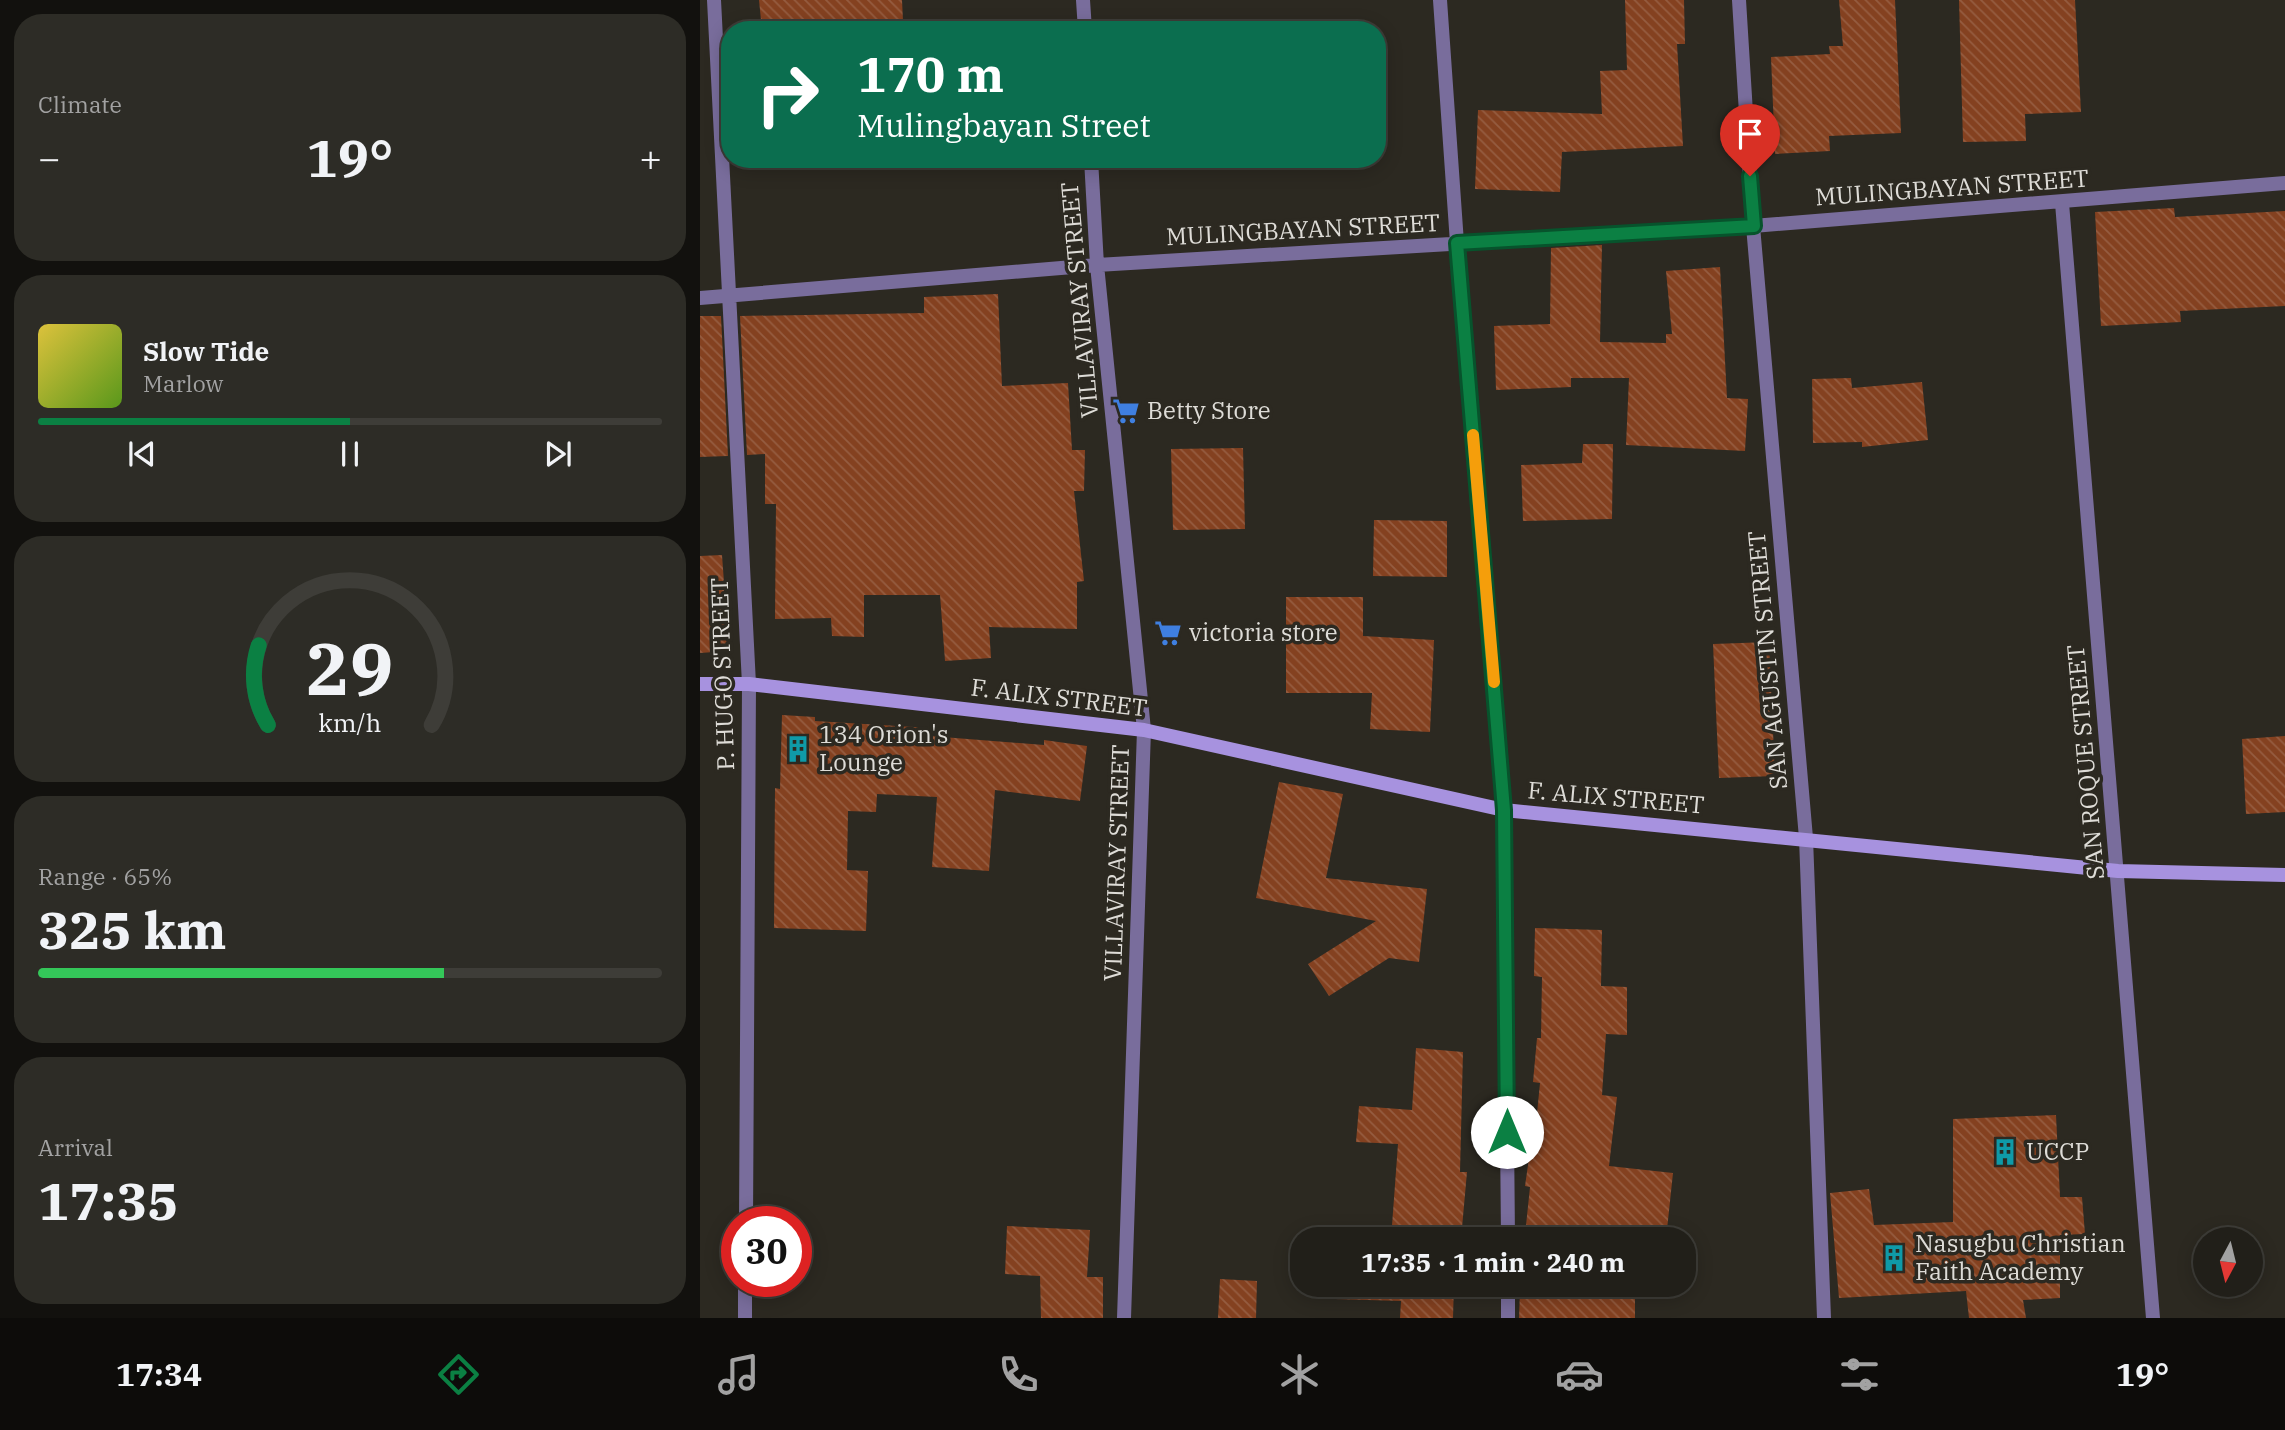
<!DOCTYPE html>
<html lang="en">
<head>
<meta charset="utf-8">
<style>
  :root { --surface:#211f19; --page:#2d2c26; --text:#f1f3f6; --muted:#a2a2a2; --line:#3e3d38; --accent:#0b8043 }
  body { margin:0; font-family:"IBM Plex Serif",serif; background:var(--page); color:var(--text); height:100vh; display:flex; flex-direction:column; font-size:26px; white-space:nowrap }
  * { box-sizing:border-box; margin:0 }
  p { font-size:23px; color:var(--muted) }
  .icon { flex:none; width:38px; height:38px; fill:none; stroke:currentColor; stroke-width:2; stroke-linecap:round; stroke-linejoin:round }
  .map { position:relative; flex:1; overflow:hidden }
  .details { display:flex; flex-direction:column; gap:14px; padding:14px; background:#12110e; width:700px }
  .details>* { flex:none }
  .guide { position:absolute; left:21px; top:21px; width:665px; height:147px; border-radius:28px; box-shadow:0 4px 18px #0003,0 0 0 2px var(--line); background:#0b6e4f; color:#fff; overflow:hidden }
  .needle { width:46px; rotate:187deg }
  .buttons { position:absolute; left:1493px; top:1227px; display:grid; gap:14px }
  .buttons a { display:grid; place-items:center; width:70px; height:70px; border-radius:50%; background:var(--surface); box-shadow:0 4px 18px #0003,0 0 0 2px var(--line); font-size:35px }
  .speed { position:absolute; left:21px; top:1206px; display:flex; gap:14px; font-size:35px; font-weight:700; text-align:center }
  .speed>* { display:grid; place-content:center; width:91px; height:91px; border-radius:50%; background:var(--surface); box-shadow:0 4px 18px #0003,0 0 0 2px var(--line); line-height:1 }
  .speed .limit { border:10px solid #d22; background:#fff; color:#111 }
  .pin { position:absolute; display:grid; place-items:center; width:60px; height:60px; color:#fff; margin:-72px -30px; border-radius:50% 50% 50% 0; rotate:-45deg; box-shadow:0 0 7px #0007 }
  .pin .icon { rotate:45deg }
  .me { position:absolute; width:77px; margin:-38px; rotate:0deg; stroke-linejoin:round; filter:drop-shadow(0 0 5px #0008) }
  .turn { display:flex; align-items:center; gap:24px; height:147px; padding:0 21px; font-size:32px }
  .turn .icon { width:91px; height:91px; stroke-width:2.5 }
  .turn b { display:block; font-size:49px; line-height:60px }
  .big { font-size:52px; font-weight:800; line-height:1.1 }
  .details .tile { flex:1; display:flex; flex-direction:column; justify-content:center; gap:10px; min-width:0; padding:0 24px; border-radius:28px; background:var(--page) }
  .details .dial { align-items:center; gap:0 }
  .dial svg { height:182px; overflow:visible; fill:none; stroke:var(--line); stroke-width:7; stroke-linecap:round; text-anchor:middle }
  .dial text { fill:var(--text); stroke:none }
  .song { display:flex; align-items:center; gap:21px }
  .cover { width:84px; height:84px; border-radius:10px; background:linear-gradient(135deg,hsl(50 70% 55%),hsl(90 70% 35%)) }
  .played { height:7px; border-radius:4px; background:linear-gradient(90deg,var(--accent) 50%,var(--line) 50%) }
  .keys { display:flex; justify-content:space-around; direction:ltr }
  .heat { display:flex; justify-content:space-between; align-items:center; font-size:38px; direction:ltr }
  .charge { height:10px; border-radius:5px; background:linear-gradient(90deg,#34c759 65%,var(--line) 0) }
  .trip { position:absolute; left:590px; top:1227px; width:406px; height:70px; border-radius:28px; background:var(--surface); box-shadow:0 4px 18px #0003,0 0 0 2px var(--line); font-weight:800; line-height:70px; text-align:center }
  .dock { display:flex; height:112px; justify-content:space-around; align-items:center; background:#0d0c0a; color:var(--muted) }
  .dock .icon { width:49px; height:49px }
  .dock .on { color:var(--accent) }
  .dock b { font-size:32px; color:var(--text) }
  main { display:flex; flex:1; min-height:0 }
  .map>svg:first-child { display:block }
</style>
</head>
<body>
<main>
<section class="details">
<div class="tile"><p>Climate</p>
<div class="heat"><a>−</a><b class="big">19°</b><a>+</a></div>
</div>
<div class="tile">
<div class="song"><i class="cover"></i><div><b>Slow Tide</b><p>Marlow</p></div></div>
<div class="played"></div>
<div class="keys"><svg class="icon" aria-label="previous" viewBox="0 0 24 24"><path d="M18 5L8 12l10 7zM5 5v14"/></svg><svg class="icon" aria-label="pause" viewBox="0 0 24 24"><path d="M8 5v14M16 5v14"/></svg><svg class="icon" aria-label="next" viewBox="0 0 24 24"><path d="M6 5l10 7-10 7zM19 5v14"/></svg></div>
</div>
<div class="tile dial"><svg viewBox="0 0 100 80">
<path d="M14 69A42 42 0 1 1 86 69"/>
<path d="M14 69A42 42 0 0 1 10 34" stroke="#0b8043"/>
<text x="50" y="56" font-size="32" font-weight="700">29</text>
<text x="50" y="72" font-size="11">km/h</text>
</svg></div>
<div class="tile"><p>Range · 65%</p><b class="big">325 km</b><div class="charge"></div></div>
<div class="tile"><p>Arrival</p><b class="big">17:35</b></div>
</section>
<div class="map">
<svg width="1585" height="1318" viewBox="0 0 1585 1318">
  <defs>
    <pattern id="building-back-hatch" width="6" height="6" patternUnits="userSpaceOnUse" patternTransform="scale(1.75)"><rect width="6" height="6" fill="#844120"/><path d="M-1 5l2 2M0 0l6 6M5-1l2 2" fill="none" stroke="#955c40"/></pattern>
  </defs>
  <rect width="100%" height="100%" fill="#2c2921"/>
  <path fill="url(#building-back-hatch)" d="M59 0H202L203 21 102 30H62Z
    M925 0H984L985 44H977L983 146 862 152 860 192 775 189 778 110 902 114 900 71 927 70Z
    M1139 0H1195L1201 133 1129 136 1130 151 1075 154 1071 57 1130 54 1129 46H1143Z
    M1259 0H1375L1381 112 1325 114 1326 141 1263 142Z
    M1474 208 1475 217 1585 211V306L1480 311 1481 322 1401 326 1395 212Z
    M902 245 900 342 966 343V334H972L966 271 1020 267 1027 398 1048 399 1045 451 926 445 929 378H871V387L796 390 794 326 850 324 851 248Z
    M298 294 302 386 368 383 372 450H385L384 491H374L384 581 377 582V629L289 627 291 658 245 661 240 595H164V637L132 636 131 618 75 619 76 504H65V454L47 455 40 316 224 313V297Z
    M0 316H21L28 456 0 457Z
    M1151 378 1152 388 1222 382 1228 440 1162 447V442L1113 443 1112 379Z
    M883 444H913L912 519 823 521 821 465 882 463Z
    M543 448 545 529 473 530 471 449Z
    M674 520 747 521V577L673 576Z
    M22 555 29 651 0 653V556Z
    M586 597H663V636L734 640 730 732 670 729 672 693H586Z
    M1069 642 1075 776 1019 778 1013 644Z
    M82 715 115 717V721L230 728V736L344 745V740L387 746 380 801 295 790 289 871 232 867 237 797 177 794 176 812 148 811 147 870 168 871 166 931 74 928 75 788 80 789Z
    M1585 736V812L1546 814 1542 739Z
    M579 782 643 794 626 878 727 889 719 962 689 958 629 996 608 964 676 921 556 898Z
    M835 928 902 930 901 986 927 987V1035L906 1034 902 1095 917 1097 909 1166 973 1173 966 1239H860L825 1235 830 1187 825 1186 831 1144H834L840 1083 833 1082 837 1038H841L842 977 834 976Z
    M716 1048 763 1052 760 1172H767L761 1239H691L698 1144 656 1142 659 1106 712 1110Z
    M1356 1115 1360 1197H1382L1385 1234 1360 1235V1298L1323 1300 1326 1318H1269L1266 1291 1139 1298 1130 1193 1169 1189 1174 1225 1253 1222V1119Z
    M307 1226 390 1230 387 1277H403V1318H341L340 1276 305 1274Z
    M520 1279 557 1281 556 1318H518Z
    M636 1284H754L753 1318H700L701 1301 635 1299Z
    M820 1290 935 1292V1318H819Z"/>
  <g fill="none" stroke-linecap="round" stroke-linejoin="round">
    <path stroke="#796d9c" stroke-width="14" d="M14 0 49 684 46 1222
      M383 0 385 30
      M740 0 757 243 804 810 808 1239
      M1039 0 1053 226 1106 838 1124 1318
      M391 159 397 265 444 730 424 1318
      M1362 203 1453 1318
      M0 298 397 265 1053 226 1585 183
      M808 1284V1318
      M45 1318V1281"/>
    <path stroke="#a792df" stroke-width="14" d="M0 684H49L444 730 804 810 1418 871 1585 875"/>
  </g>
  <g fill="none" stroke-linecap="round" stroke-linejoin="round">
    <defs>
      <path id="route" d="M807 1132 804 810 757 243 1054 226 1050 176"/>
    </defs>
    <use href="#route" stroke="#07532c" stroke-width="18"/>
    <use href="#route" stroke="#0b8043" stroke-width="12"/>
    <path stroke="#f59e0b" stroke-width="12" d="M773 435 794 682"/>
  </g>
  <defs>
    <symbol id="supermarket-bare" viewBox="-9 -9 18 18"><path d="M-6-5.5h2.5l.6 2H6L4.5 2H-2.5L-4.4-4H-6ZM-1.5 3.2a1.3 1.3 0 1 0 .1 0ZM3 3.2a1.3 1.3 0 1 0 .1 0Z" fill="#3f7fe0" stroke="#2c2921" stroke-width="2.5" paint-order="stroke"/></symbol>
    <symbol id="building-bare" viewBox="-9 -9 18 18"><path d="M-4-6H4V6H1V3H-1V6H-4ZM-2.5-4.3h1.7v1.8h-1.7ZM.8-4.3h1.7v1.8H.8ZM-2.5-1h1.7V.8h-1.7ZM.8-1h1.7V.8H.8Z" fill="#0f9aa8" stroke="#2c2921" stroke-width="2.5" paint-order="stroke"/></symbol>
  </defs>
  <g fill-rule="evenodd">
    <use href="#supermarket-bare" x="407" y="392" width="38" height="38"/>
    <use href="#supermarket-bare" x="449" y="614" width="38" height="38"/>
    <use href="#building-bare" x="79" y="730" width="38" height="38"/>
    <use href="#building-bare" x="1286" y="1133" width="38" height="38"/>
    <use href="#building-bare" x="1175" y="1239" width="38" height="38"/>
  </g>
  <g text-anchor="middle" stroke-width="7" stroke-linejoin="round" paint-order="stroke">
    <g font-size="24" fill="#dedcd7" stroke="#2c2921">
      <text transform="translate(1252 188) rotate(-4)" y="8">MULINGBAYAN STREET</text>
      <text transform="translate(603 230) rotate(-3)" y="8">MULINGBAYAN STREET</text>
      <text transform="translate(380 300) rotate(-95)" y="8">VILLAVIRAY STREET</text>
      <text transform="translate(1068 660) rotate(-95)" y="8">SAN AGUSTIN STREET</text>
      <text transform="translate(23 674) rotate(-92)" y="8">P. HUGO STREET</text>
      <text transform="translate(359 698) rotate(7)" y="8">F. ALIX STREET</text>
      <text transform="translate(1386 762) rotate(-95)" y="8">SAN ROQUE STREET</text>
      <text transform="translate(916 798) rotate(5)" y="8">F. ALIX STREET</text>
      <text transform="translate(417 863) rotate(-88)" y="8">VILLAVIRAY STREET</text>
    </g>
    <g font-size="24" fill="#dedcd7" stroke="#2c2921" text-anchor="start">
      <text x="447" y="419">Betty Store</text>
      <text x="489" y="641">victoria store</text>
      <text x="119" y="743">134 Orion's<tspan x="119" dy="28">Lounge</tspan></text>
      <text x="1326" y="1160">UCCP</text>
      <text x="1215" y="1252">Nasugbu Christian<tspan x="1215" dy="28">Faith Academy</tspan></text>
    </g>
  </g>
</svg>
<div class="buttons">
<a><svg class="needle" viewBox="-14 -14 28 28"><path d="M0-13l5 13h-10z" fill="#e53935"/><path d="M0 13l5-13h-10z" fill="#a2a2a2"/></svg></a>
</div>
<div class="speed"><div class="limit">30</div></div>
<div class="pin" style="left:1050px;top:176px;background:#d93025"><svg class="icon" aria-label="arrive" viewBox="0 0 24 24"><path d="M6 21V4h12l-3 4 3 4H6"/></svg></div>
<svg class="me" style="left:807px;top:1132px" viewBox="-20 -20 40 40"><circle r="19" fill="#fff"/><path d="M0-13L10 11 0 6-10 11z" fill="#0b8043"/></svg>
<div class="trip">17:35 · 1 min · 240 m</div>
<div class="guide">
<div class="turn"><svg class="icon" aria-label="right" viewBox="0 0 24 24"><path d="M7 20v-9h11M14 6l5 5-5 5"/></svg><div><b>170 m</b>Mulingbayan Street</div></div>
</div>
</div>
</main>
<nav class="dock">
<b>17:34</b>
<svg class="icon on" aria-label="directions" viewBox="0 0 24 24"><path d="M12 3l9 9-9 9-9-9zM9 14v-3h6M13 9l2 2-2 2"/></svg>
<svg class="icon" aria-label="music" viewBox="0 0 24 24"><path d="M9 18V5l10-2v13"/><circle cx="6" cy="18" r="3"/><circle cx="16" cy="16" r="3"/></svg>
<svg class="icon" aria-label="phone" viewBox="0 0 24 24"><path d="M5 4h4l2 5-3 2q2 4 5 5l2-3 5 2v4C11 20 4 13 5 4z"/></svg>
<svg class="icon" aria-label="climate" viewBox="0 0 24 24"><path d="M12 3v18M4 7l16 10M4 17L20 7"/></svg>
<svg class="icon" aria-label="car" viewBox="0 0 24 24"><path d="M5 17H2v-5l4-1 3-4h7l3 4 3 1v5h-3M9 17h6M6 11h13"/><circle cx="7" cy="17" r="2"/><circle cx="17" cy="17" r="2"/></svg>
<svg class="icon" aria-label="filters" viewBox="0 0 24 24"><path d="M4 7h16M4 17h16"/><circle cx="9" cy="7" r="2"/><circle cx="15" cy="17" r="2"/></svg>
<b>19°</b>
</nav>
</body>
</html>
